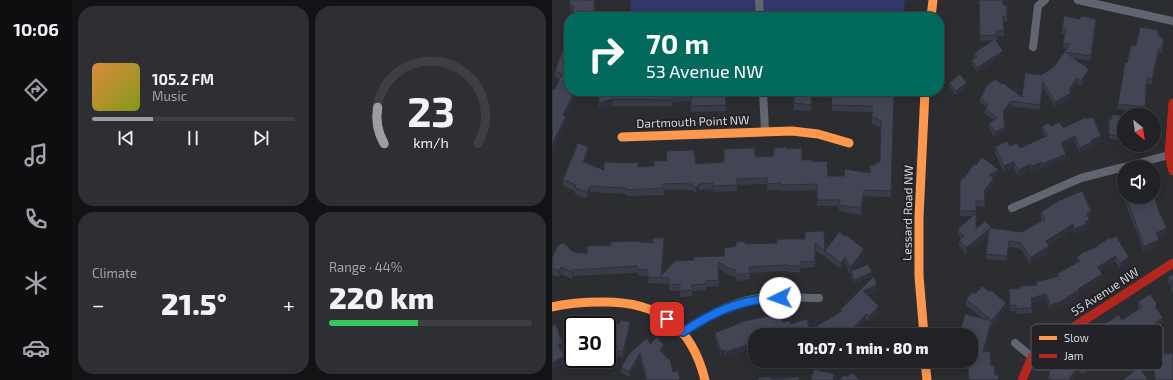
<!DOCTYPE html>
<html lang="en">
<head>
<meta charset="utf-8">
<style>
  :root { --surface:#212225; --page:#2d2f32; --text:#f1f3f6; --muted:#a2a4a7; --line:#3e3f42; --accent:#9c9da0 }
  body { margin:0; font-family:"Exo 2",sans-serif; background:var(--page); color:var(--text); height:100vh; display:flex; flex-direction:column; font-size:15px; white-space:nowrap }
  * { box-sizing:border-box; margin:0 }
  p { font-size:13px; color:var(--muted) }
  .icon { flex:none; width:22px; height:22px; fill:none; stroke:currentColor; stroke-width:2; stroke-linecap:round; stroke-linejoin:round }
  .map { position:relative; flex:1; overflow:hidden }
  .drawer { display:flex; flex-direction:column; gap:6px; padding:6px; background:#121314; width:480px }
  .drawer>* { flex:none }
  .top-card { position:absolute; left:12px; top:12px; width:380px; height:84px; border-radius:16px; box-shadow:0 2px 10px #0003,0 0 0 1px var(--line); background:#00695c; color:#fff; overflow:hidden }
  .needle { width:26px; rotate:151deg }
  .controls { position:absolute; left:565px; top:108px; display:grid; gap:8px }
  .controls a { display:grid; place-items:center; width:44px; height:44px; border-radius:50%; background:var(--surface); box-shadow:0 2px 10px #0003,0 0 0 1px var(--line); font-size:20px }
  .speed { position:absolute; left:12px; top:316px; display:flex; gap:8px; font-size:20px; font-weight:700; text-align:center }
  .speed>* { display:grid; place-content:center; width:52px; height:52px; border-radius:50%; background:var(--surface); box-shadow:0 2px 10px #0003,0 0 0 1px var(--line); line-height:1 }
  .speed .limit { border:2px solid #111; border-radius:6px; background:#fff; color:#111 }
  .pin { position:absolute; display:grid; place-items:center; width:34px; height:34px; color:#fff; margin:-17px; border-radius:8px; box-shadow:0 2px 6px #0006 }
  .me { position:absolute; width:44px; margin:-22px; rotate:267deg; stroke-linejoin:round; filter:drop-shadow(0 0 3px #0008) }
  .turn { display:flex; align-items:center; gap:14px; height:84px; padding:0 16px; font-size:18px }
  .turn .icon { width:52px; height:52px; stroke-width:2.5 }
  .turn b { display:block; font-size:28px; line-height:34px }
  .big { font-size:30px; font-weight:800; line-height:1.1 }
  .drawer .card { flex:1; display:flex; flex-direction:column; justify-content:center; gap:6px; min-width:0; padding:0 14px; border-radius:16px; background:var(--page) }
  .drawer .dial { align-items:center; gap:0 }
  .dial svg { height:104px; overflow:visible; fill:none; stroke:var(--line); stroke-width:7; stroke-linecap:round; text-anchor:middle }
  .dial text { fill:var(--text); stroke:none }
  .song { display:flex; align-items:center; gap:12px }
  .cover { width:48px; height:48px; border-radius:6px; background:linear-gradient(135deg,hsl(30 70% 55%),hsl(70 70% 35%)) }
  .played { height:4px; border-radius:2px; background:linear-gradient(90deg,var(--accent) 30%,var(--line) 30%) }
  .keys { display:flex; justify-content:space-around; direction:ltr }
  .heat { display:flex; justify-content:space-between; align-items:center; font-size:22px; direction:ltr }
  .charge { height:6px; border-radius:3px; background:linear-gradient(90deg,#34c759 44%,var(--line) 0) }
  .drawer .tiles { flex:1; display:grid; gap:6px; grid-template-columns:repeat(2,1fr) }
  .trip { position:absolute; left:196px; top:328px; width:230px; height:40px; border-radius:16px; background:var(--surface); box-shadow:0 2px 10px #0003,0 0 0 1px var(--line); font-weight:800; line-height:40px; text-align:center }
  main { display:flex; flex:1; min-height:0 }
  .dock { display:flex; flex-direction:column; width:72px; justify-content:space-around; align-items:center; background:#0d0e0f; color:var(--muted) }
  .dock .icon { width:28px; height:28px }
  .dock .current { color:var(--accent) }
  .dock b { font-size:18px; color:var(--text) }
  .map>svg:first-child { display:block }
</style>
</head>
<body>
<main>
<nav class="dock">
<b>10:06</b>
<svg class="icon current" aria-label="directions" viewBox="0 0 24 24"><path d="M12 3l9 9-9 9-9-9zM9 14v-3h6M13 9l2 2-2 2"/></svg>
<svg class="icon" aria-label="music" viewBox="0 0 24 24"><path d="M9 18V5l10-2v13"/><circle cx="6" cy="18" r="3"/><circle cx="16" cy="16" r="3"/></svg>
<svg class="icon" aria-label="phone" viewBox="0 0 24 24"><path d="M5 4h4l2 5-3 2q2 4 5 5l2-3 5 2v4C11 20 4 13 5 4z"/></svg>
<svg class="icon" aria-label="climate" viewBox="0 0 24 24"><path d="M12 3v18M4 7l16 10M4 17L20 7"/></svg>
<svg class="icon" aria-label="car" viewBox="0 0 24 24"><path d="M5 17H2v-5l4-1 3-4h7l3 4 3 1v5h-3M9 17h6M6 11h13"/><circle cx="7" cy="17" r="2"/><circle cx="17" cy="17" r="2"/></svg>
</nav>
<section class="drawer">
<div class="tiles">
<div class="card">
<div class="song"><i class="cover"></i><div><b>105.2 FM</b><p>Music</p></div></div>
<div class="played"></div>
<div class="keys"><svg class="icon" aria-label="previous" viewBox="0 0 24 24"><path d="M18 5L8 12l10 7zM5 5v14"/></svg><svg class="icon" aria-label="pause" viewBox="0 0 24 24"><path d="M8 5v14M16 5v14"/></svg><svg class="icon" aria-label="next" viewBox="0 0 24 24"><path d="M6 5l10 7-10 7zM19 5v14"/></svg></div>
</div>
<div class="card dial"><svg viewBox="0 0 100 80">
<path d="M14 69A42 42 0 1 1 86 69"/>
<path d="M14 69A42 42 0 0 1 9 41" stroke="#9c9da0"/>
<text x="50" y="56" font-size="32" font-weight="700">23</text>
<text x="50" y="72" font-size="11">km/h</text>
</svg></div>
<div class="card"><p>Climate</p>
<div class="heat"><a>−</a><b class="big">21.5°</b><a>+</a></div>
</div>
<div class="card"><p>Range · 44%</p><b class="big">220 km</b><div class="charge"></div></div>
</div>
</section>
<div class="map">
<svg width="621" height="380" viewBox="0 0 621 380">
  <rect width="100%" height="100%" fill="#2c2d31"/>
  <path fill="#32386a" d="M79 0H353L351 17H78Z"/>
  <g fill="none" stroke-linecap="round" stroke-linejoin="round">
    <path stroke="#62646f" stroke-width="8" d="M207 0 208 17
      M526 0 621 21
      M481 47 486 6 493 0
      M211 91 213 131
      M572 167 617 155
      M460 208 529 178 572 167
      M131 332C152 318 175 304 201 299 222 295 245 298 267 298
      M463 343 480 357"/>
    <path stroke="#ff974d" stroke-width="9" d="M379 17 381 0
      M70 137 240 131 266 134 297 143
      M0 307C16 303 32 302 49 302 105 301 139 324 153 380
      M372 335 367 276V217L373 91
      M373 361 375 380"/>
    <path stroke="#b3261e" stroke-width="9" d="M621 103 617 155 621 171
      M470 380 480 357 497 343 621 263"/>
  </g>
  <path fill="#3a3b49" d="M18 0H43L42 17H21V11H18Z
    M427 0 451 5H455V21H452V36H445V40H444L451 56 425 72 420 65V60L423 59 422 58V53L442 40 428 41Z
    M544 24 539 61 522 58 537 74 529 86 525 83 519 92V98L503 107 491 87 488 110 459 106 452 116 453 132 443 137 437 128V123L442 120 433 114V109L434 107 428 103V98L431 95V91L439 83 450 84 470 97 489 75 502 67 515 49 511 48 513 34H510V29Z
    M606 34 612 42 610 53H607L600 84 595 83 593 112 566 109V104L584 46Z
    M12 47 14 122 0 152V89L2 90 8 79 3 78V71Z
    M397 83 415 87 404 95 397 87Z
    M49 91H186V94L173 96 174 111 139 112V101L120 102V106H61L48 109 46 103V97Z
    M230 91H336L335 95H342L339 197 312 196 309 215 287 211V206H265V190L229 191V190H215V184L185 185V191L161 192V189L147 190 144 194 140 190 135 191V189L112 190V195L74 196V194L38 192 35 198 32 197V198L23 194V191L11 186V179L36 153 33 162 52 170 86 167 172 162 203 157 221 156 234 149 250 160 260 162 276 176H292L318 173 324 165 328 162V127H325V125L320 124V112L280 111 279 98 260 97 259 111 242 110V97L230 96Z
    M557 119 568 122H572L571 140 557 139Z
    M490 126H499L511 128 549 142 540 146V148L528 153 523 142 511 148 514 159 490 170 489 168 480 172 479 170 466 176 462 168 452 172 443 153V147L458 146 468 148 493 137 490 132Z
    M424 165 447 175 441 178 442 183 432 196 433 207 424 206V229L439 228 470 232 490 220 489 218V212L539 217 537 218V225L534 227V230L523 235 521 230 496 245 497 252 478 264 469 249 457 247 455 261 434 259V254L436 235 414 254 407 245V240L409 238 406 234V229L420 216H408V182Z
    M572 174V197H602L615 234 606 238 607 246 592 252 567 186V180H568V175Z
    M272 231 273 257 263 250V267L248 268V272H236V271L198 273V279L184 281V277L178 275 167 269V286L154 287V290L140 291V296L128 297V291H117V284L96 283V276H87L85 273 21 276 20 279 9 274 7 277 0 274V258L18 250 25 253H35L112 244 110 276 142 260 172 256V248L184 246V242L193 244 225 243 253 239Z
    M541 249 577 262 568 268 563 261 548 271 550 279 527 293V296L508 307 498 310 494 299 479 303 480 313 464 314V311H458L457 289 468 288 484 285V282L505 276V274L525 263V257Z
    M273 251 312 255 301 270 320 276 302 284 299 276V274H298L293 263 289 269 273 257Z
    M621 274V293L619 290V287L616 282V277Z
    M322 276 325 290 315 295 327 312 317 321 314 319 299 335H203V350L198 351 197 349 174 358 173 355 169 356 163 338V333L231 322 239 324 258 330 288 312V310Z
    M423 294 454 309 440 327 439 326 433 352 439 366 417 378 415 363 413 361H419V335H407V334L430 318 414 305V299Z
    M586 302 605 308 611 323 557 356 543 335V330L570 320 587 308 586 307Z
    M55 325 78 329 71 358 55 354Z
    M98 344 112 351 110 353 121 372 128 380H94L88 359 77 377 69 372V367Z
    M529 346 548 362 544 365V368L541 370 536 371 532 375 526 369 520 380H496V375L506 361Z"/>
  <path fill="#2f303c" d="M544 19V24L539 61V56Z
    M612 38V42L610 53V48Z
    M607 48V53L600 84V79Z
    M451 51V56L425 72V68Z
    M537 69V74L529 86V81Z
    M525 78V83L518 93H519V98L503 107V102L517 90Z
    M491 82V87L488 110V105Z
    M415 83V87L404 95V91Z
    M23 91H26L11 121V115Z
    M61 99V106L48 109V103Z
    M459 101V106L451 117V112Z
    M14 116V122L0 152V145Z
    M453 127V132L443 137V132Z
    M523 136V142L509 149V143Z
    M549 136V142L540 146V148L528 153V148L539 140Z
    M36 147V153L31 168V162Z
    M514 154V159L490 170V164Z
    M462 162V168L452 172V166Z
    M489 162V168L480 172V166Z
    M479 164V170L466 176V170Z
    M447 170V175L437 180V175Z
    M442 178V183L432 196V191Z
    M147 184V190L144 194V188Z
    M38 186V192L35 198V192Z
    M312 190V196L309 215V208Z
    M539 211V217L535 219V213Z
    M537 220V225L534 227V230L523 235V229L533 222Z
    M521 224V230L494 247V241Z
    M615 228V234L604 239V233Z
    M437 229V234L414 254V248Z
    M607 240V246L592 252V246Z
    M457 241V247L455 261V256Z
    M497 246V252L478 264V258Z
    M312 249V255L299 273V271L298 274V268Z
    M563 256V261L546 272V267Z
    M293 257V263L289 269V263Z
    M577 257V262L568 268V263Z
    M9 267V274L7 277V271Z
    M21 270V276L20 279V272Z
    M320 272V276L302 284V280Z
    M550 274V279L527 293V296L508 307 498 310V305Z
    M325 285V290L311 296V291Z
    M494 294V299L479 303V298Z
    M454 303V309L440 327V321Z
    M327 306V312L317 321V316Z
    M314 314V319L299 335H294Z
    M611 318V323L557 356V351Z
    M439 321V326L431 358V352Z
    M78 322V329L71 358V352Z
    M11 343V349L6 351V345Z
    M197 344V349L174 358V352Z
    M112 345V351L108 355V350Z
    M173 350V355L169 356V351Z
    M88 353V359L77 377V372Z
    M13 356V362L0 370V363Z
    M548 357V362L544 365V368L541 370V365L544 360Z
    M526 364V369L520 380H517Z
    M536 366V371L532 375V370Z"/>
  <path fill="#434555" stroke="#2f303c" d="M18 0H42V17H23V15L21 12V5H18Z
    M427 0H451V5H455V16H451L452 31H444L445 35 428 36Z
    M512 16 528 19 529 16 544 19 539 56 513 52 537 69 529 81 525 78 517 90 519 93 503 102 491 82 488 105 459 101 451 112 453 127 443 132 437 123 445 118 433 109 436 104 428 98 433 92 431 91 438 82 439 83 443 79 450 84 451 83 470 97 473 73 489 75 502 67 518 44 511 43 514 29H510Z
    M17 27V91H23L11 115 14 116 0 145V89L2 90 10 74 3 71 12 47Z
    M588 27 606 30 605 34 608 35 607 37 612 38 610 48H607L600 79 595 78 593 97H594L593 107 566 104 573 62 575 63 579 45 584 46Z
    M443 39 451 51 425 68 420 60 425 57 422 53Z
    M408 74 415 83 404 91 397 83Z
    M49 91H173L174 105 139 106V95H120V100L61 99 48 103 46 97 48 92Z
    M242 91H260L259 105 242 103Z
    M261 91H335V95H342L339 191 312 190 309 208 287 205 288 200H265V184L229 185V183L215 184V178L185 179V185L161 186V183L147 184 144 188 140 184H135V183L112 184V188L74 190V188L38 186 35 192 32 190V191L23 188 24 185 11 179 26 143 36 147 31 162 52 170V162L73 163 86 162V167L102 166V161H115L114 151 142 150 144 164 172 162V149L203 148V157L221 156 222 148 234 147V149L250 148V160H260V162L275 161 276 176H292L293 169 318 173V165H324V162H328L329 120H325V118H320V106L280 105 279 92Z
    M560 115H568V122H572L571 136 557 135V119H560Z
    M534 117V119L541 117 549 136 539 140 540 142 528 148 523 136 509 143 514 154 490 164 489 162 480 166 479 164 466 170 462 162 452 166 443 147 455 141 458 146 465 143 468 148 495 136 490 126 497 123 499 126 508 122 511 128Z
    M430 157 447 170 437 175 442 178 432 191 433 201H424V211H408V182L411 177 412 178 422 164 424 165Z
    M572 174V193L567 180H568V175Z
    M530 191 539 211 535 213 537 220 533 222 534 224 523 229 521 224 494 241 497 246 478 258 469 243 457 241 455 256 434 254 437 229 414 248 407 240 412 236 406 229 424 213V229L433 221 439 227 438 228 470 232 493 219 489 212 508 200Z
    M602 196 608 215H609L615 228 604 233 607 240 592 246 574 197H602Z
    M272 231 273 251 263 243V261L248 262V266H236V265L197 267 198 273 184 275V270L178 269 166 262 167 280 154 281V284L140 285V290L128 291V284L117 285V278L96 277V270H87L85 266 21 270 20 272 9 267 7 271 0 268V258L6 245 11 243 16 246 18 250 25 253H35V246L59 245V242L81 241 101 243V238H112L109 276 123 261 142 260V257L173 256 172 248 184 246V242L193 241V244L225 243V239H253V232Z
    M287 232 293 236V234L312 249 298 268 293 257 289 263 273 251Z
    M564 236 577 257 568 263 563 256 546 267 550 274 526 289 527 290 508 302 498 305 494 294 479 298 480 308 464 309V305L458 306 457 289 468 288V286L485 285 484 282 507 276 505 274 528 261 525 257 533 251V252L541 248V249L558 237 559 239Z
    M316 264 320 272 302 280 299 271Z
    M621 274V287L619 284H621L616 277Z
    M322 276 325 285 311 291 327 306 317 316 314 314 298 331V332L294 335H203V344L198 345 197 344 174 352 173 350 169 351 163 333 192 321 217 316 230 315 231 322 238 321 239 324 255 319 258 330 290 311 288 310Z
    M430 286 438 292 439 290 454 303 440 321 414 299 421 292 423 294Z
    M598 294 605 304 603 306 611 318 557 351 543 330 567 315 570 320 590 307 586 302Z
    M413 314 439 321 431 352 438 351 439 366 442 365 443 375H446L447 380H417L416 378H417L415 361H419V335H412L407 334Z
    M45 319 67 324 68 320 78 322 71 352 55 348V325H22V320Z
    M3 324 8 333H6L11 343 6 345 13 356 0 363V326Z
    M105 337 112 345 108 350 116 359H118L121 372 126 371 128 380H95L88 353 77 372 69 367 77 354 95 338 98 344Z
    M525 342 529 346 533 342 548 357 544 360V363L541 365 536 366 532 370 526 364 517 380H497L498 376 496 375 505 360 506 361Z
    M621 353V380H603L602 358H612L611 354Z
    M587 367 596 380H571Z
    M262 369 282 374 281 380H259Z
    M301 373 307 380H287L293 375 295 377Z
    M219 377V379L247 377V380H206V378Z"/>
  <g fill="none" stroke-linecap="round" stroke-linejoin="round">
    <defs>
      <path id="route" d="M115 319 131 332C161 312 191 298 228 298"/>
    </defs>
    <use href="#route" stroke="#114b97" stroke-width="10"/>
    <use href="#route" stroke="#1a73e8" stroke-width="7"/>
  </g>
  <g text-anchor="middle" stroke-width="4" stroke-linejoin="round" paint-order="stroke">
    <g font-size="12" fill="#d8d9dc" stroke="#212328">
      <text transform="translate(141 122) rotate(-2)" y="4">Dartmouth Point NW</text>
      <text transform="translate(356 213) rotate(-89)" y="4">Lessard Road NW</text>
      <text transform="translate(553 292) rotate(-33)" y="4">55 Avenue NW</text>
    </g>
  </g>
  <rect x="479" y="324" width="132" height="46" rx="6" fill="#212328" stroke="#585a5e" stroke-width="1"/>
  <rect x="487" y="336" width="18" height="4" fill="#ff974d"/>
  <rect x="487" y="354" width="18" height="4" fill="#b3261e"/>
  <g font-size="11" fill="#d8d9dc">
    <text x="512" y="342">Slow</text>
    <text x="512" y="360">Jam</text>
  </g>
</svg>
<div class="controls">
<a><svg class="needle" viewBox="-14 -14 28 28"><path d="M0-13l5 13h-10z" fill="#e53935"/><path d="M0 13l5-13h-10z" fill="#a2a4a7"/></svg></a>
<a><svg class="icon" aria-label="sound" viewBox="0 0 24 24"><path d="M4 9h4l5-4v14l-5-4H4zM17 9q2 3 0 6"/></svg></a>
</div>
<div class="speed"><div class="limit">30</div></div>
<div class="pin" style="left:115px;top:319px;background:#d93025"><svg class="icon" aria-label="arrive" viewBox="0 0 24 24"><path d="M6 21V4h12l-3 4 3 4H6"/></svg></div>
<svg class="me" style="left:228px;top:298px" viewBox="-20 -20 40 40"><circle r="19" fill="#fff"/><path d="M0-13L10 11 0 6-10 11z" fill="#1a73e8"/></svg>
<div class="trip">10:07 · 1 min · 80 m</div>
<div class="top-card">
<div class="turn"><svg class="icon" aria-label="right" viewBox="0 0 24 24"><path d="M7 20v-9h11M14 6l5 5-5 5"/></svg><div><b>70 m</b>53 Avenue NW</div></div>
</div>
</div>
</main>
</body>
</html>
